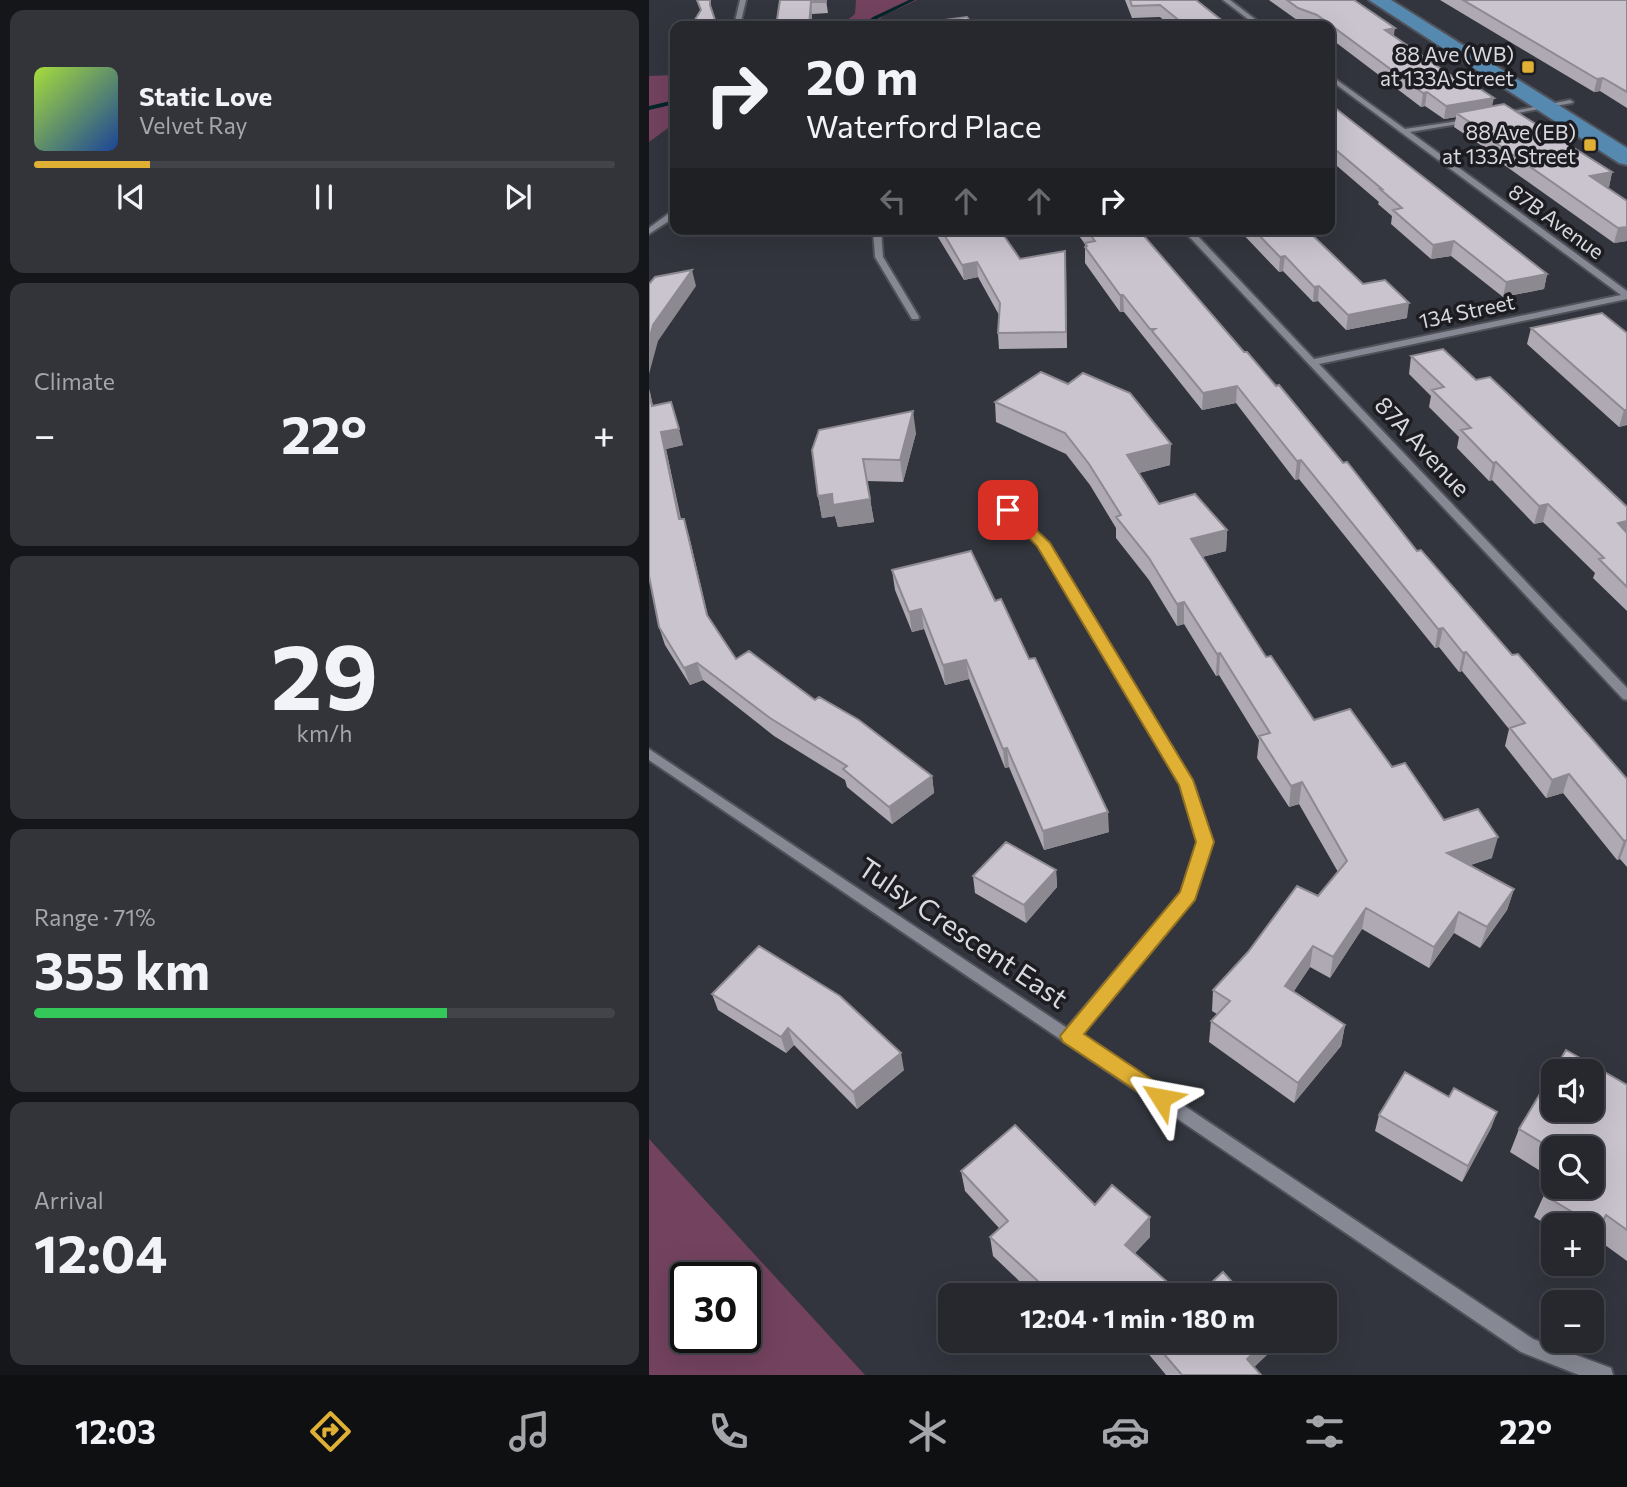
<!DOCTYPE html>
<html lang="en">
<head>
<meta charset="utf-8">
<style>
  :root { --surface:#26282e; --page:#32343a; --text:#f1f3f6; --muted:#a4a6aa; --line:#42444a; --accent:#e0b034 }
  body { margin:0; font-family:Commissioner,sans-serif; background:var(--page); color:var(--text); height:100vh; display:flex; flex-direction:column; font-size:26px; white-space:nowrap }
  * { box-sizing:border-box; margin:0 }
  p { font-size:23px; color:var(--muted) }
  .icon { flex:none; width:38px; height:38px; fill:none; stroke:currentColor; stroke-width:2; stroke-linecap:round; stroke-linejoin:round }
  .map { position:relative; flex:1; overflow:hidden }
  .sheet { display:flex; flex-direction:column; gap:10px; padding:10px; background:#151619; width:649px }
  .sheet>* { flex:none }
  .banner { position:absolute; left:21px; top:21px; width:665px; height:214px; border-radius:14px; box-shadow:0 7px 28px #0002,0 0 0 2px var(--line); background:#26282e; color:var(--text); overflow:hidden }
  .fabs { position:absolute; left:892px; top:1059px; display:grid; gap:14px }
  .fabs a { display:grid; place-items:center; width:63px; height:63px; border-radius:14px; background:var(--surface); box-shadow:0 7px 28px #0002,0 0 0 2px var(--line); font-size:35px }
  .speed { position:absolute; left:21px; top:1262px; display:flex; gap:14px; font-size:35px; font-weight:700; text-align:center }
  .speed>* { display:grid; place-content:center; width:91px; height:91px; border-radius:50%; background:var(--surface); box-shadow:0 7px 28px #0002,0 0 0 2px var(--line); line-height:1 }
  .speed .limit { border:4px solid #111; border-radius:10px; background:#fff; color:#111 }
  .pin { position:absolute; display:grid; place-items:center; width:60px; height:60px; color:#fff; margin:-30px; border-radius:14px; box-shadow:0 4px 10px #0006 }
  .me { position:absolute; width:77px; margin:-38px; rotate:304deg; stroke-linejoin:round; filter:drop-shadow(0 0 5px #0008) }
  .turn { display:flex; align-items:center; gap:24px; height:147px; padding:0 21px; font-size:32px }
  .turn .icon { width:91px; height:91px; stroke-width:2.5 }
  .turn b { display:block; font-size:49px; line-height:60px }
  .lanes { display:flex; align-items:center; height:66px; padding:0 21px; background:#0003; justify-content:center; gap:35px; direction:ltr }
  .lanes .off { opacity:.35 }
  .big { font-size:52px; font-weight:700; line-height:1.1 }
  .sheet .widget { flex:1; display:flex; flex-direction:column; justify-content:center; gap:10px; min-width:0; padding:0 24px; border-radius:14px; background:var(--page) }
  .sheet .dial { align-items:center; gap:0 }
  .dial b { font-size:91px; line-height:1 }
  .song { display:flex; align-items:center; gap:21px }
  .cover { width:84px; height:84px; border-radius:10px; background:linear-gradient(135deg,hsl(80 70% 55%),hsl(220 70% 35%)) }
  .played { height:7px; border-radius:4px; background:linear-gradient(90deg,var(--accent) 20%,var(--line) 20%) }
  .keys { display:flex; justify-content:space-around; direction:ltr }
  .heat { display:flex; justify-content:space-between; align-items:center; font-size:38px; direction:ltr }
  .charge { height:10px; border-radius:5px; background:linear-gradient(90deg,#34c759 71%,var(--line) 0) }
  .trip { position:absolute; left:289px; top:1283px; width:399px; height:70px; border-radius:14px; background:var(--surface); box-shadow:0 7px 28px #0002,0 0 0 2px var(--line); font-weight:700; line-height:70px; text-align:center }
  .tab-bar { display:flex; height:112px; justify-content:space-around; align-items:center; background:#0f1012; color:var(--muted) }
  .tab-bar .icon { width:49px; height:49px }
  .tab-bar .selected { color:var(--accent) }
  .tab-bar b { font-size:32px; color:var(--text) }
  main { display:flex; flex:1; min-height:0 }
  .map>svg:first-child { display:block }
</style>
</head>
<body>
<main>
<section class="sheet">
<div class="widget">
<div class="song"><i class="cover"></i><div><b>Static Love</b><p>Velvet Ray</p></div></div>
<div class="played"></div>
<div class="keys"><svg class="icon" aria-label="previous" viewBox="0 0 24 24"><path d="M18 5L8 12l10 7zM5 5v14"/></svg><svg class="icon" aria-label="pause" viewBox="0 0 24 24"><path d="M8 5v14M16 5v14"/></svg><svg class="icon" aria-label="next" viewBox="0 0 24 24"><path d="M6 5l10 7-10 7zM19 5v14"/></svg></div>
</div>
<div class="widget"><p>Climate</p>
<div class="heat"><a>−</a><b class="big">22°</b><a>+</a></div>
</div>
<div class="widget dial"><b>29</b><p>km/h</p></div>
<div class="widget"><p>Range · 71%</p><b class="big">355 km</b><div class="charge"></div></div>
<div class="widget"><p>Arrival</p><b class="big">12:04</b></div>
</section>
<div class="map">
<svg width="978" height="1375" viewBox="0 0 978 1375">
  <rect width="100%" height="100%" fill="#33353e"/>
  <path fill="#73425f" fill-rule="evenodd" d="M207 0H268L234 16 224 26H191L206 14Z
    M26 75V123L0 142V76Z
    M0 1139 216 1375H0ZM37 1278H96V1337H37Z"/>
  <g fill="none" stroke-linecap="round" stroke-linejoin="round">
    <path fill="#03262b" fill-rule="evenodd" d="M260 0H266L228 19 217 26H212L224 17Z
      M26 100V104L0 110V106Z"/>
    <defs>
      <path id="minor" d="M91 0H97L91 26H85Z
        M574 0H581L615 26H608Z
        M353 23 355 24 357 26H351Z
        M681 75 756 129 823 119 825 120 821 122 761 132 978 291V299L670 364 978 688V700L974 699 533 229H542L665 359 972 295 681 80Z
        M921 100 924 102 923 103 852 116 849 114Z
        M23 211H26V217L0 234V228Z
        M224 229H232L234 257 270 317 269 319H263L226 257Z
        M341 490 345 491 399 543 545 785 563 842 544 899 431 1036 884 1339 962 1368 964 1375H930L872 1352 0 760V749L418 1028 533 892 549 842 532 785 390 545 337 495 336 493 337 491Z"/>
      <path id="major" d="M720 0H742L978 148V165L970 163Z"/>
    </defs>
    <use href="#minor" stroke="#505159" stroke-width="4"/>
    <use href="#major" stroke="#505159" stroke-width="4"/>
    <use href="#minor" fill="#868893" fill-rule="evenodd"/>
    <use href="#major" fill="#5589b0" fill-rule="evenodd"/>
  </g>
  <path fill="#aea9b2" fill-rule="evenodd" d="M131 0H177L179 13 163 14V26H127Z
    M476 0H547L580 26H522L511 17 483 18Z
    M620 0H705L745 36 843 106 963 172 960 187H957L978 201V241L965 243 844 157 845 154 805 127 807 117 795 119 776 106 772 107 681 38V26H663L648 20Z
    M791 0H978V108L951 91 945 92Z
    M681 104 898 274 895 289 854 297 802 256 782 259 742 224 743 216 729 204 730 202 681 160Z
    M26 142V166L20 145Z
    M284 229H332L337 236 371 259 417 266 418 348 350 349 349 333 350 315 329 277 315 280Z
    M425 229H489L768 551 978 779V867L971 859 968 860 914 793 897 798 856 746 860 729 813 671 810 672 790 647 786 648 650 479 646 480 587 403 553 410 475 312H471L436 263V244Z
    M589 229H657L714 284 758 318 697 330 669 301 664 302 634 271 630 272Z
    M882 328 978 333V425L970 427 878 344Z
    M762 356 827 380 978 507V611L944 578 946 573 894 522 885 524 843 480 840 481 808 448 810 437 780 407 782 396 760 374Z
    M0 389 4 406 34 445 17 449 32 519 40 536 59 617 87 659 166 700 283 776 285 793 243 824 198 787 196 780 125 736 54 680 41 685 16 645 10 627 0 577Z
    M346 402 521 465 490 473 510 504 578 530 577 551 553 557 617 657 665 720 743 767 795 820 843 858 821 865 865 889 858 910 831 948 805 933 780 968 713 929 681 978 661 967 645 991 696 1025 692 1046 645 1103 560 1042 562 1021 568 1014 563 1011 564 990 669 896 689 872 650 804 640 807 608 758 610 740 570 675 567 676 535 624 528 626 500 580 467 538V528L441 485 417 454 347 422Z
    M267 433 254 482 218 481 225 522 189 527 186 516 173 518 169 496 163 450Z
    M243 570 346 601 460 832 395 850 360 767 356 768 320 679 296 685 275 629 263 632 246 590Z
    M407 870 408 887 377 923 326 893 324 876Z
    M63 994 255 1070 208 1109 145 1045 137 1053 69 1010Z
    M978 1085V1261L945 1237 943 1241V1225H905V1229L885 1217 895 1195 904 1179 861 1152 870 1129ZM905 1148H943L905 1186Z
    M800 1097 848 1112 842 1128 813 1182 726 1131 730 1115Z
    M312 1171 446 1205 501 1217V1237L486 1253 533 1295H385L344 1256 341 1237 350 1228 316 1191Z
    M488 1340H626L624 1349 605 1367 612 1375H517Z"/>
  <path fill="#8d8991" d="M162 2 163 14V26H160Z
    M746 28 744 41 736 30Z
    M954 78 951 91 945 92 948 79Z
    M778 92 776 106 772 107 774 93Z
    M845 98 842 111 807 113V117L795 119 797 106Z
    M963 172 960 187 937 191 941 176Z
    M978 227V241L965 243 969 228Z
    M805 241 802 256 782 259 784 245Z
    M636 256 634 271 630 272 631 257Z
    M328 262 329 277 315 280 313 265Z
    M43 270 47 286 9 341 0 374V341L4 325Z
    M898 274 895 289 854 297 857 282Z
    M670 286 669 301 664 302 665 287Z
    M471 295H474L475 312H471Z
    M760 303 758 318 697 330 699 315Z
    M588 386 587 403 553 410 554 393Z
    M975 410H978V424L977 425 970 427Z
    M264 411 267 433 254 482 251 460Z
    M30 429 34 445 17 449 35 537 30 519 12 432Z
    M522 444 521 465 478 476V455Z
    M652 460 650 479 646 480 648 461Z
    M847 462 843 480 840 481 844 463Z
    M183 494 221 499 225 522 189 527 186 516 173 518 169 496Z
    M899 504 894 522 885 524 890 506Z
    M35 519 40 536 63 633 58 615Z
    M978 521V538L969 523Z
    M578 530 577 551 541 560 542 539Z
    M535 602V624L528 626V604Z
    M272 609 275 629 263 632 260 612Z
    M794 628 790 647 786 648 789 629Z
    M817 652 813 671 810 672 814 653Z
    M571 653 570 675 567 676 568 654Z
    M317 660 320 679 296 685 294 665Z
    M48 663 54 680 41 685 35 668Z
    M358 748 360 767 356 768 354 749Z
    M920 774 914 793 897 798 903 780Z
    M283 776 285 793 243 824 240 807Z
    M653 782 650 804 640 807 642 786Z
    M459 812 460 832 395 850 394 831Z
    M849 837 843 858 792 875 798 853Z
    M978 840 971 859 968 860 975 841Z
    M407 870 408 887 377 923 375 905Z
    M865 889 858 910 831 948 838 927Z
    M717 908 713 929 681 978 684 957Z
    M810 912 805 933 780 968 785 947Z
    M664 946 661 967 634 1007 636 986Z
    M696 1025 692 1046 645 1103 649 1083Z
    M139 1028 145 1045 137 1053 132 1037Z
    M252 1053 255 1070 208 1109 204 1092Z
    M848 1112 842 1128 813 1182 819 1166Z
    M501 1217V1237L476 1264V1245Z
    M618 1340H626L624 1349 597 1375 598 1359Z"/>
  <path fill="#cac4cf" stroke="#8d8991" stroke-width="2" fill-rule="evenodd" d="M48 0H61V5L68 26H42L52 10Z
    M131 0H177V2H162L160 26H127Z
    M481 0H547L580 26H537L511 5 483 6Z
    M638 0H705L746 28 736 30 804 77 811 76 845 98 797 106 778 92 774 93 668 15 649 8Z
    M814 0H978V92L954 78 948 79Z
    M318 17 325 26H259L258 25Z
    M681 104 898 274 857 282 805 241 784 245 744 210 753 208 731 189H733L681 145Z
    M855 104 963 172 941 176 978 201V227L969 228 847 143 851 142 807 113Z
    M26 142V160L20 145Z
    M292 229H332L337 236 353 233 371 259 416 251 417 332 349 333 351 303 328 262 313 265Z
    M437 229H489L595 352H598L627 386 630 385 694 463 698 462 768 551 772 550 863 655 869 654 978 779V840L975 841 920 774 903 780 861 728 876 723 817 652 814 653 794 628 789 629 652 460 648 461 588 386 554 393 503 331 506 329H501L474 295H471L436 247 438 246 436 243 446 241Z
    M604 229H657L714 284 736 280 760 303 699 315 670 286 665 287 636 256 631 257Z
    M43 270 4 325 0 341V284L6 277Z
    M953 313 978 333V410H975L882 328Z
    M794 349 827 380 841 377 978 507V521L969 523 978 533V587L950 559 955 558 899 504 890 506 847 462 844 463 812 430 822 428 783 390 795 387 762 356Z
    M392 372 419 384 434 373 481 393 522 444 478 455 510 504 546 494 578 530 542 539 617 657 622 656 665 720 701 709 743 767 756 763 795 820 829 809 849 837 798 853 865 889 838 927 810 912 785 947 717 908 684 957 664 946 636 986 696 1025 649 1083 562 1021 581 1001 564 990 599 952 648 886 669 896 698 861 653 782 642 786 610 736 621 733 571 653 568 654 535 602 528 604 500 558 467 517 472 515 440 464 416 433 346 402Z
    M0 392 3 406 22 402 30 429 12 432 30 519H35L58 615 87 659 100 651 166 700 170 697 210 720 283 776 240 807 194 769 198 766 121 718 48 663 35 668 10 627 0 576Z
    M264 411 251 460 214 459 221 499 184 505 183 494 169 496 163 450 170 430Z
    M322 551 346 601 352 599 380 659 386 658 459 812 394 831 358 748 354 749 317 660 294 665 272 609 260 612 243 570Z
    M357 842 407 870 375 905 324 876Z
    M110 946 191 996 252 1053 204 1092 139 1028 132 1037 63 994Z
    M917 1050 978 1085V1230L957 1215 950 1228 895 1195 905 1177V1186H943V1148H905V1150L870 1129ZM905 1071H943V1110H905Z
    M756 1072 800 1097 805 1088 848 1112 819 1166 730 1115Z
    M366 1125 446 1205 463 1185 501 1217 476 1245 533 1295H404L341 1237 359 1221 312 1171Z
    M574 1272 595 1295H549Z
    M503 1340H618L598 1359 612 1375H533Z"/>
  <path fill="#e0b034" stroke="#927222" stroke-width="2" d="M359 505 363 507 401 543 544 780 565 842 546 900 435 1034 520 1091 523 1098 520 1105 512 1107 414 1042 411 1036 531 892 547 842 530 785 388 546 352 510Z"/>
  <g fill="#e0b034" stroke="#1c1c21" stroke-width="2.5">
    <rect x="872" y="60" width="14" height="14" rx="3.5"/>
    <rect x="934" y="138" width="14" height="14" rx="3.5"/>
  </g>
  <g text-anchor="middle" stroke-width="7" stroke-linejoin="round" paint-order="stroke">
    <g font-size="21" fill="#d7d9df" stroke="#1c1c21" text-anchor="end">
      <text x="865" y="62">88 Ave (WB)<tspan x="865" dy="24">at 133A Street</tspan></text>
      <text x="927" y="140">88 Ave (EB)<tspan x="927" dy="24">at 133A Street</tspan></text>
    </g>
    <g font-size="21" fill="#d7d9df" stroke="#1c1c21">
      <text transform="translate(907 222) rotate(36)" y="7">87B Avenue</text>
      <text transform="translate(818 312) rotate(-12)" y="7">134 Street</text>
    </g>
    <g font-size="24" fill="#d7d9df" stroke="#1c1c21">
      <text transform="translate(773 447) rotate(47)" y="8">87A Avenue</text>
    </g>
    <g font-size="28" fill="#d7d9df" stroke="#1c1c21">
      <text transform="translate(314 933) rotate(34)" y="10">Tulsy Crescent East</text>
    </g>
  </g>
</svg>
<div class="fabs">
<a><svg class="icon" aria-label="sound" viewBox="0 0 24 24"><path d="M4 9h4l5-4v14l-5-4H4zM17 9q2 3 0 6"/></svg></a>
<a><svg class="icon" aria-label="search" viewBox="0 0 24 24"><circle cx="10" cy="10" r="6"/><path d="M15 15l6 6"/></svg></a>
<a>+</a>
<a>−</a>
</div>
<div class="speed"><div class="limit">30</div></div>
<div class="pin" style="left:359px;top:510px;background:#d93025"><svg class="icon" aria-label="arrive" viewBox="0 0 24 24"><path d="M6 21V4h12l-3 4 3 4H6"/></svg></div>
<svg class="me" style="left:512px;top:1098px" viewBox="-20 -20 40 40"><path d="M0-17L14 15 0 8-14 15z" fill="#e0b034" stroke="#fff" stroke-width="4"/></svg>
<div class="trip">12:04 · 1 min · 180 m</div>
<div class="banner">
<div class="turn"><svg class="icon" aria-label="right" viewBox="0 0 24 24"><path d="M7 20v-9h11M14 6l5 5-5 5"/></svg><div><b>20 m</b>Waterford Place</div></div>
<div class="lanes"><svg class="icon off" aria-label="left" viewBox="0 0 24 24"><path d="M17 20v-9H6M10 6l-5 5 5 5"/></svg><svg class="icon off" aria-label="ahead" viewBox="0 0 24 24"><path d="M12 20V5M6 11l6-6 6 6"/></svg><svg class="icon off" aria-label="ahead" viewBox="0 0 24 24"><path d="M12 20V5M6 11l6-6 6 6"/></svg><svg class="icon" aria-label="right" viewBox="0 0 24 24"><path d="M7 20v-9h11M14 6l5 5-5 5"/></svg></div>
</div>
</div>
</main>
<nav class="tab-bar">
<b>12:03</b>
<svg class="icon selected" aria-label="directions" viewBox="0 0 24 24"><path d="M12 3l9 9-9 9-9-9zM9 14v-3h6M13 9l2 2-2 2"/></svg>
<svg class="icon" aria-label="music" viewBox="0 0 24 24"><path d="M9 18V5l10-2v13"/><circle cx="6" cy="18" r="3"/><circle cx="16" cy="16" r="3"/></svg>
<svg class="icon" aria-label="phone" viewBox="0 0 24 24"><path d="M5 4h4l2 5-3 2q2 4 5 5l2-3 5 2v4C11 20 4 13 5 4z"/></svg>
<svg class="icon" aria-label="climate" viewBox="0 0 24 24"><path d="M12 3v18M4 7l16 10M4 17L20 7"/></svg>
<svg class="icon" aria-label="car" viewBox="0 0 24 24"><path d="M5 17H2v-5l4-1 3-4h7l3 4 3 1v5h-3M9 17h6M6 11h13"/><circle cx="7" cy="17" r="2"/><circle cx="17" cy="17" r="2"/></svg>
<svg class="icon" aria-label="filters" viewBox="0 0 24 24"><path d="M4 7h16M4 17h16"/><circle cx="9" cy="7" r="2"/><circle cx="15" cy="17" r="2"/></svg>
<b>22°</b>
</nav>
</body>
</html>
